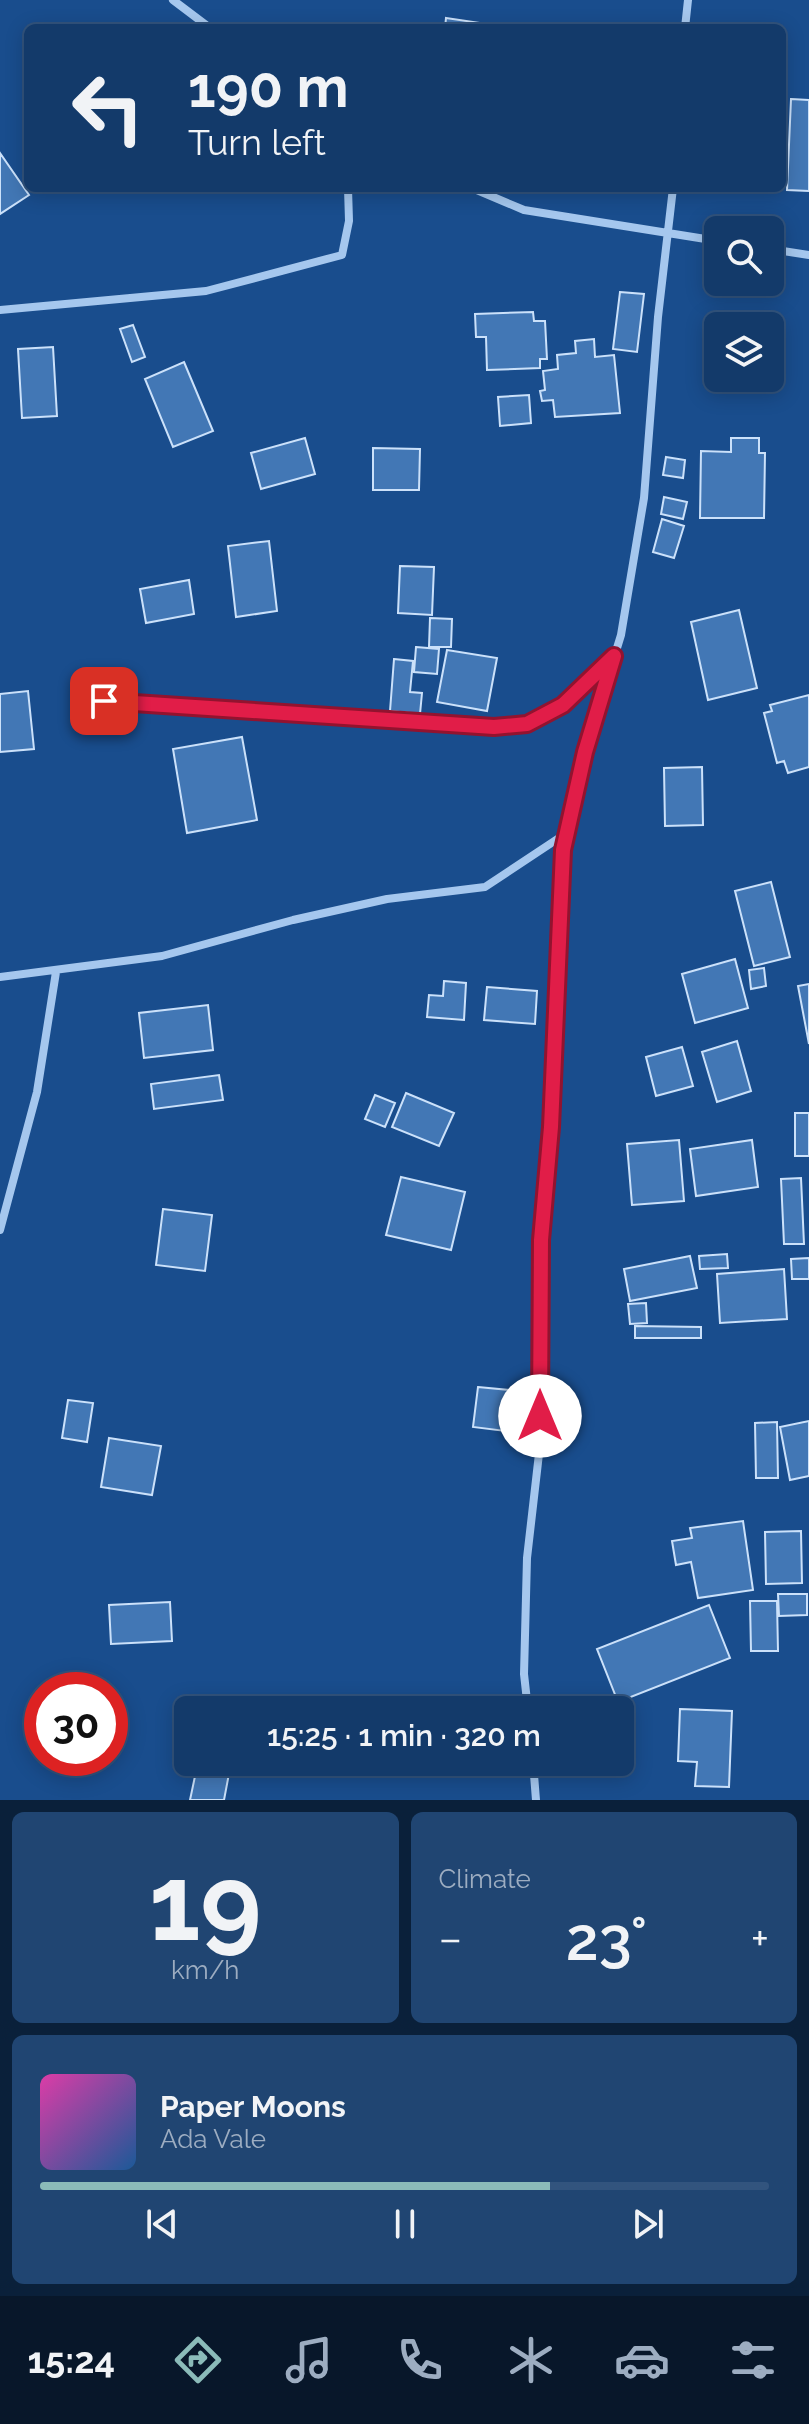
<!DOCTYPE html>
<html lang="en">
<head>
<meta charset="utf-8">
<style>
  :root { --surface:#133a6a; --page:#204572; --text:#f1f3f6; --muted:#9dadc1; --line:#32547e; --accent:#8bbbb9 }
  body { margin:0; font-family:Raleway,sans-serif; background:var(--page); color:var(--text); height:100vh; display:flex; flex-direction:column; font-size:30px; white-space:nowrap }
  * { box-sizing:border-box; margin:0 }
  p { font-size:26px; color:var(--muted) }
  .icon { flex:none; width:44px; height:44px; fill:none; stroke:currentColor; stroke-width:2; stroke-linecap:round; stroke-linejoin:round }
  .map { position:relative; height:1800px; overflow:hidden }
  .panel { display:flex; flex-direction:column; gap:12px; padding:12px; background:#0a203a; flex:1 }
  .panel>* { flex:none }
  .hud { position:absolute; left:24px; top:24px; width:762px; height:168px; border-radius:12px; box-shadow:0 4px 20px #0003,0 0 0 2px var(--line); background:#133a6a; color:var(--text); overflow:hidden }
  .tools { position:absolute; left:704px; top:216px; display:grid; gap:16px }
  .tools a { display:grid; place-items:center; width:80px; height:80px; border-radius:12px; background:var(--surface); box-shadow:0 4px 20px #0003,0 0 0 2px var(--line); font-size:40px }
  .speed { position:absolute; left:24px; top:1672px; display:flex; gap:16px; font-size:40px; font-weight:700; text-align:center }
  .speed>* { display:grid; place-content:center; width:104px; height:104px; border-radius:50%; background:var(--surface); box-shadow:0 4px 20px #0003,0 0 0 2px var(--line); line-height:1 }
  .speed .limit { border:12px solid #d22; background:#fff; color:#111 }
  .pin { position:absolute; display:grid; place-items:center; width:68px; height:68px; color:#fff; margin:-34px; border-radius:16px; box-shadow:0 4px 12px #0006 }
  .me { position:absolute; width:88px; margin:-44px; rotate:0deg; stroke-linejoin:round; filter:drop-shadow(0 0 6px #0008) }
  .turn { display:flex; align-items:center; gap:28px; height:168px; padding:0 32px; font-size:36px }
  .turn .icon { width:104px; height:104px; stroke-width:2.5 }
  .turn b { display:block; font-size:56px; line-height:68px }
  .big { font-size:60px; font-weight:600; line-height:1.1 }
  .panel .tile { flex:1; display:flex; flex-direction:column; justify-content:center; gap:12px; min-width:0; padding:0 28px; border-radius:12px; background:var(--page) }
  .panel .dial { align-items:center; gap:0 }
  .dial b { font-size:104px; line-height:1 }
  .song { display:flex; align-items:center; gap:24px }
  .cover { width:96px; height:96px; border-radius:12px; background:linear-gradient(135deg,hsl(320 70% 55%),hsl(210 70% 35%)) }
  .played { height:8px; border-radius:4px; background:linear-gradient(90deg,var(--accent) 70%,var(--line) 70%) }
  .keys { display:flex; justify-content:space-around; direction:ltr }
  .heat { display:flex; justify-content:space-between; align-items:center; font-size:44px; direction:ltr }
  .panel .tiles { flex:1; display:grid; gap:12px; grid-template-columns:1fr 1fr }
  .tile:last-child { grid-column:span 2 }
  .trip { position:absolute; left:174px; top:1696px; width:460px; height:80px; border-radius:12px; background:var(--surface); box-shadow:0 4px 20px #0003,0 0 0 2px var(--line); font-weight:600; line-height:80px; text-align:center }
  .tab-bar { display:flex; height:128px; justify-content:space-around; align-items:center; background:#08172a; color:var(--muted) }
  .tab-bar .icon { width:56px; height:56px }
  .tab-bar .on { color:var(--accent) }
  .tab-bar b { font-size:36px; color:var(--text) }
  .map>svg:first-child { display:block }
</style>
</head>
<body>
<div class="map">
<svg width="809" height="1800" viewBox="0 0 809 1800">
  <rect width="100%" height="100%" fill="#194d8d"/>
  <path fill="#4277b5" stroke="#cbe1fa" stroke-width="2" d="M446 18 487 24 486 28H445Z
    M791 99 809 100V191L787 190Z
    M0 153 29 195 0 214Z
    M620 292 644 294 637 352 613 349Z
    M533 312 534 321H545L547 359H540V368L487 370 486 337H476L475 314Z
    M133 325 145 357 132 362 120 329Z
    M594 339 595 357 614 355 620 413 555 417 553 400 542 401 540 391 545 390 543 371 558 369 557 355 576 353 575 341Z
    M53 347 57 416 22 418 18 349Z
    M184 362 213 431 173 447 145 379Z
    M529 395 531 423 500 426 498 397Z
    M305 438 315 474 261 489 251 453Z
    M731 438H759V453H765L764 518H700L701 451 731 452Z
    M373 448 420 449 419 490H373Z
    M666 457 685 460 683 478 663 475Z
    M664 497 687 502 683 519 661 514Z
    M662 519 684 526 674 558 653 552Z
    M269 541 277 611 236 617 228 546Z
    M400 566 434 567 432 615 398 613Z
    M189 580 194 614 146 623 140 589Z
    M739 610 757 688 708 700 691 622Z
    M430 618 452 619 451 647H429Z
    M416 647 439 649 437 674 414 672Z
    M447 650 497 658 487 711 437 702Z
    M394 659 413 661 410 692 422 693 420 714 390 711Z
    M28 691 34 749 0 752V694Z
    M809 695V767L788 773 784 761 777 763 764 713 772 711 770 705Z
    M242 737 257 820 187 833 173 749Z
    M702 767 703 825 665 826 664 768Z
    M771 882 790 957 754 966 735 891Z
    M735 959 748 1008 695 1023 682 974Z
    M764 968 766 986 751 989 749 970Z
    M444 981 466 983 464 1020 427 1017 429 995 443 996Z
    M809 984V1044L798 986Z
    M487 987 537 991 535 1024 484 1020Z
    M208 1005 213 1050 144 1058 139 1013Z
    M737 1041 751 1091 717 1102 702 1052Z
    M682 1047 693 1086 656 1096 646 1057Z
    M219 1075 223 1100 154 1109 151 1084Z
    M406 1093 454 1113 439 1146 392 1127Z
    M375 1095 395 1103 385 1127 365 1119Z
    M795 1113H809V1156H795Z
    M679 1140 684 1201 632 1205 627 1144Z
    M752 1140 758 1187 696 1196 690 1149Z
    M401 1177 465 1192 451 1250 386 1235Z
    M801 1178 804 1244H784L781 1179Z
    M163 1209 212 1215 205 1271 156 1265Z
    M727 1254 728 1268 700 1269 699 1256Z
    M690 1256 697 1288 630 1301 624 1269Z
    M809 1258V1279H792L791 1259Z
    M784 1269 787 1319 720 1323 717 1274Z
    M646 1303 647 1323 630 1324 628 1304Z
    M635 1326 701 1327V1338H635Z
    M478 1387 509 1390 505 1431 473 1427Z
    M68 1400 93 1403 87 1442 62 1438Z
    M809 1421V1476L790 1480 780 1427Z
    M777 1422 778 1478H756L755 1423Z
    M109 1438 161 1446 152 1495 101 1487Z
    M743 1521 753 1590 698 1598 691 1562 676 1565 672 1541 692 1538 690 1528Z
    M801 1531 802 1583 766 1584 765 1532Z
    M778 1594H807V1615L779 1616Z
    M750 1601H777L778 1651H751Z
    M170 1602 172 1641 111 1644 109 1605Z
    M709 1605 730 1658 618 1702 597 1649Z
    M680 1709 732 1711 729 1787 695 1786 697 1762 678 1761Z
    M198 1762 231 1763 224 1800H190Z"/>
  <g fill="none" stroke-linecap="round" stroke-linejoin="round">
    <path stroke="#a5c7ee" stroke-width="8" d="M173 0 210 28
      M685 28 688 0
      M472 188 524 210 718 241
      M770 249 809 255
      M0 310 206 291 342 255 349 221 348 188
      M104 701 494 727 527 724 563 705 611 659
      M0 977 162 956 293 920 387 899 485 887 565 834
      M0 1230 37 1092 56 972
      M528 1710 524 1674 527 1558 540 1445 541 1240 551 1127 563 850 585 752 621 635 644 498 658 317 673 188
      M533 1762 536 1800"/>
  </g>
  <g fill="none" stroke-linecap="round" stroke-linejoin="round">
    <defs>
      <path id="route" d="M104 701 494 727 527 724 563 705 614 656 585 752 563 850 551 1127 541 1240 540 1416"/>
    </defs>
    <use href="#route" stroke="#92132f" stroke-width="20"/>
    <use href="#route" stroke="#e11d48" stroke-width="14"/>
  </g>
</svg>
<div class="tools">
<a><svg class="icon" aria-label="search" viewBox="0 0 24 24"><circle cx="10" cy="10" r="6"/><path d="M15 15l6 6"/></svg></a>
<a><svg class="icon" aria-label="layers" viewBox="0 0 24 24"><path d="M12 4l9 5-9 5-9-5zM3 14l9 5 9-5"/></svg></a>
</div>
<div class="speed"><div class="limit">30</div></div>
<div class="pin" style="left:104px;top:701px;background:#d93025"><svg class="icon" aria-label="arrive" viewBox="0 0 24 24"><path d="M6 21V4h12l-3 4 3 4H6"/></svg></div>
<svg class="me" style="left:540px;top:1416px" viewBox="-20 -20 40 40"><circle r="19" fill="#fff"/><path d="M0-13L10 11 0 6-10 11z" fill="#e11d48"/></svg>
<div class="trip">15:25 · 1 min · 320 m</div>
<div class="hud">
<div class="turn"><svg class="icon" aria-label="left" viewBox="0 0 24 24"><path d="M17 20v-9H6M10 6l-5 5 5 5"/></svg><div><b>190 m</b>Turn left</div></div>
</div>
</div>
<section class="panel">
<div class="tiles">
<div class="tile dial"><b>19</b><p>km/h</p></div>
<div class="tile"><p>Climate</p>
<div class="heat"><a>−</a><b class="big">23°</b><a>+</a></div>
</div>
<div class="tile">
<div class="song"><i class="cover"></i><div><b>Paper Moons</b><p>Ada Vale</p></div></div>
<div class="played"></div>
<div class="keys"><svg class="icon" aria-label="previous" viewBox="0 0 24 24"><path d="M18 5L8 12l10 7zM5 5v14"/></svg><svg class="icon" aria-label="pause" viewBox="0 0 24 24"><path d="M8 5v14M16 5v14"/></svg><svg class="icon" aria-label="next" viewBox="0 0 24 24"><path d="M6 5l10 7-10 7zM19 5v14"/></svg></div>
</div>
</div>
</section>
<nav class="tab-bar">
<b>15:24</b>
<svg class="icon on" aria-label="directions" viewBox="0 0 24 24"><path d="M12 3l9 9-9 9-9-9zM9 14v-3h6M13 9l2 2-2 2"/></svg>
<svg class="icon" aria-label="music" viewBox="0 0 24 24"><path d="M9 18V5l10-2v13"/><circle cx="6" cy="18" r="3"/><circle cx="16" cy="16" r="3"/></svg>
<svg class="icon" aria-label="phone" viewBox="0 0 24 24"><path d="M5 4h4l2 5-3 2q2 4 5 5l2-3 5 2v4C11 20 4 13 5 4z"/></svg>
<svg class="icon" aria-label="climate" viewBox="0 0 24 24"><path d="M12 3v18M4 7l16 10M4 17L20 7"/></svg>
<svg class="icon" aria-label="car" viewBox="0 0 24 24"><path d="M5 17H2v-5l4-1 3-4h7l3 4 3 1v5h-3M9 17h6M6 11h13"/><circle cx="7" cy="17" r="2"/><circle cx="17" cy="17" r="2"/></svg>
<svg class="icon" aria-label="filters" viewBox="0 0 24 24"><path d="M4 7h16M4 17h16"/><circle cx="9" cy="7" r="2"/><circle cx="15" cy="17" r="2"/></svg>
</nav>
</body>
</html>
